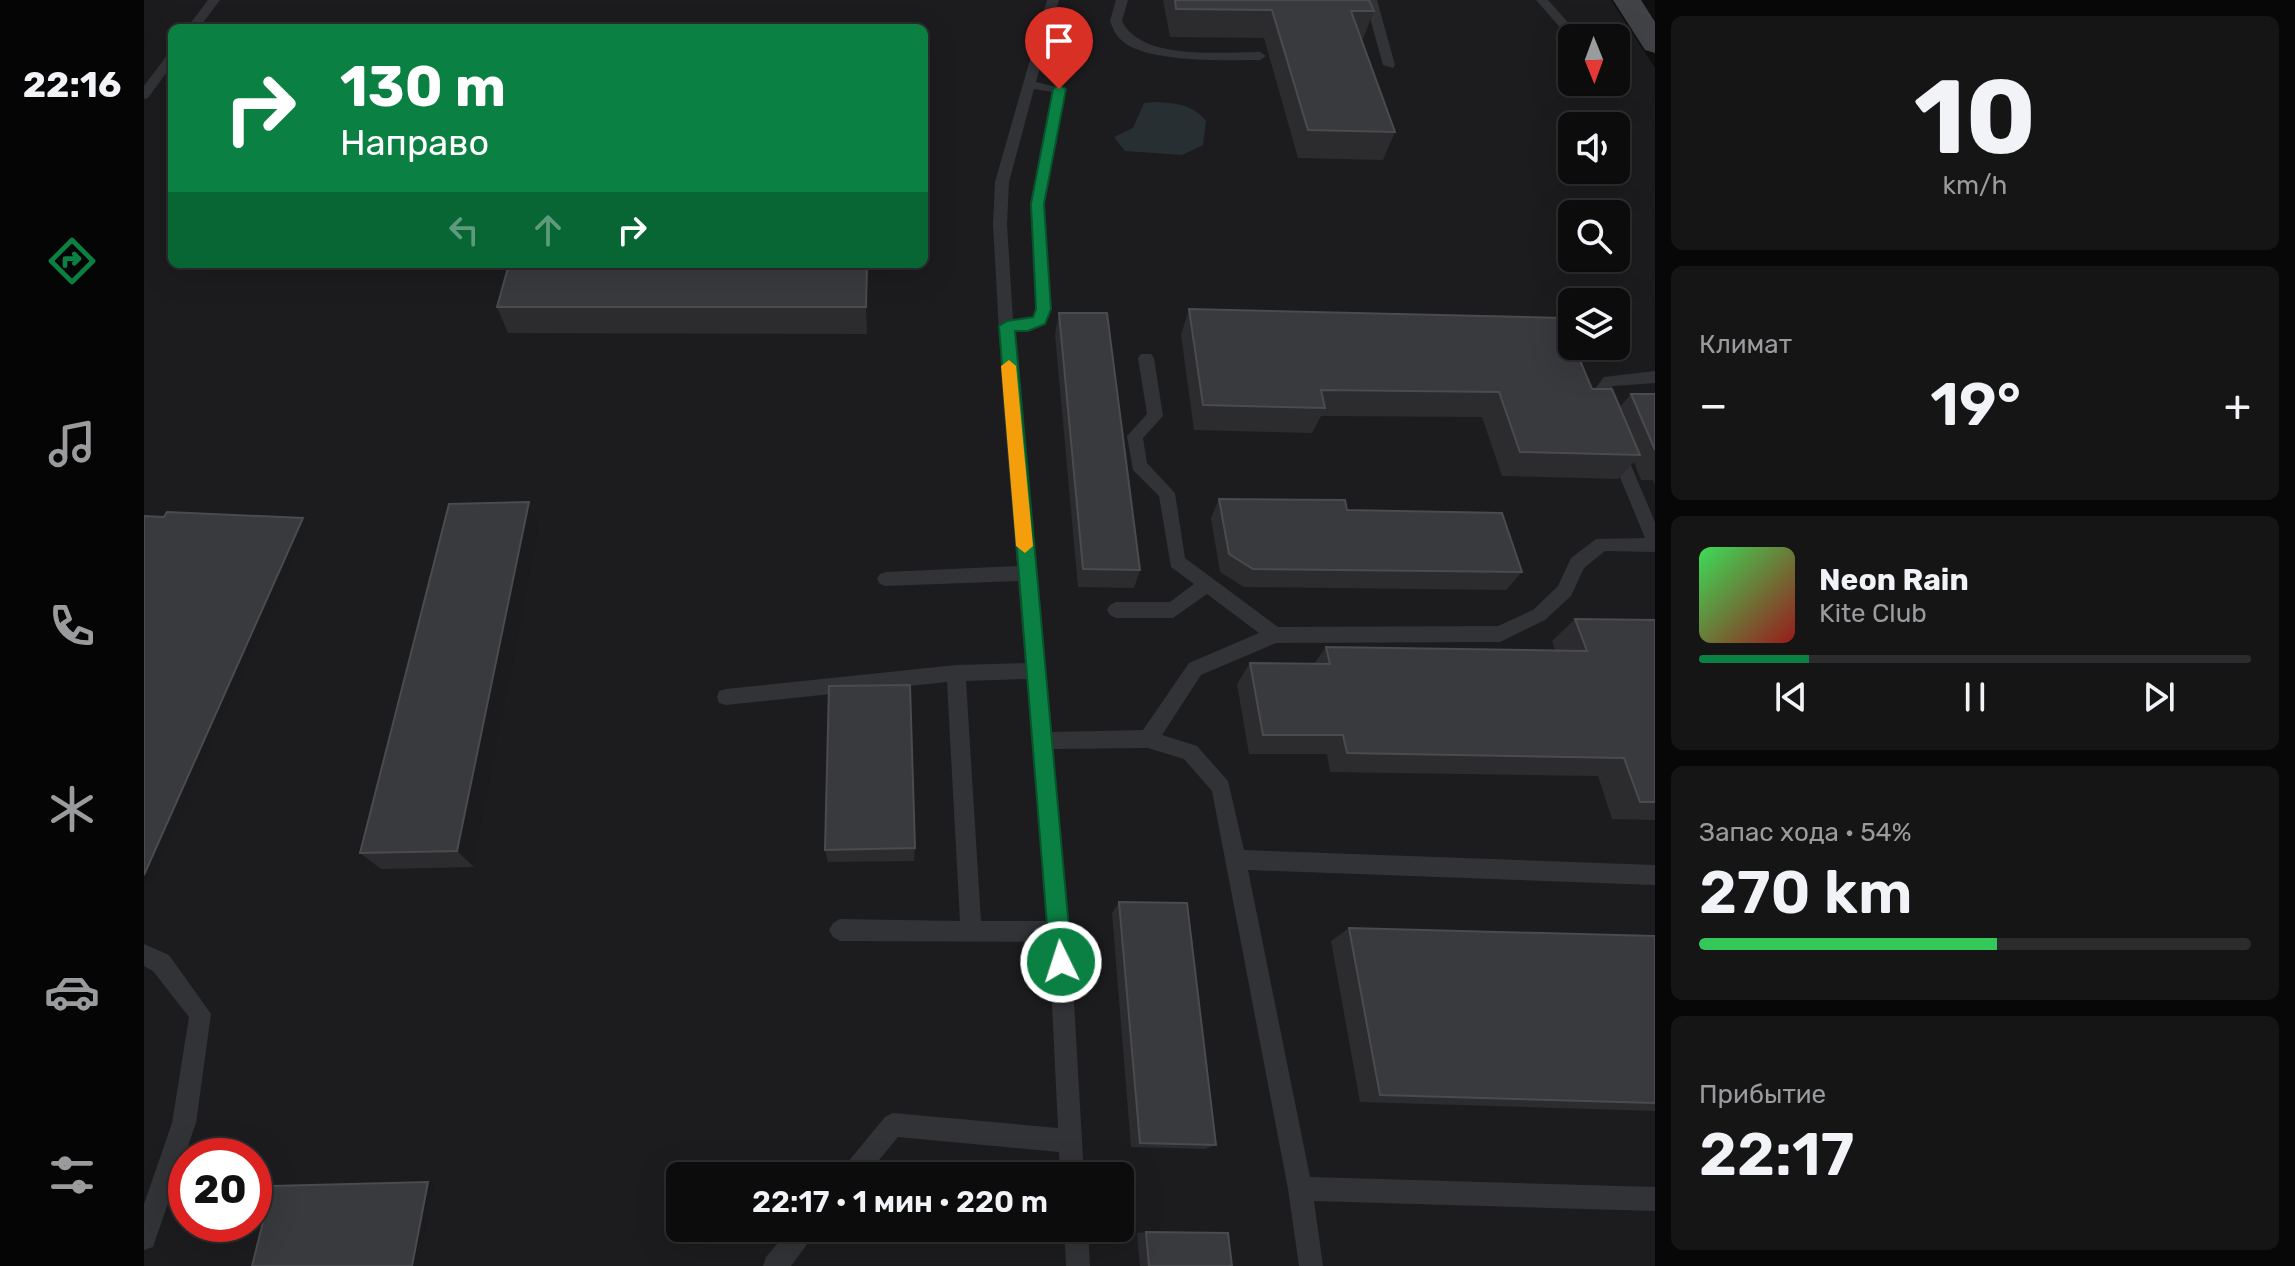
<!DOCTYPE html>
<html lang="ru">
<head>
<meta charset="utf-8">
<style>
  :root { --surface:#0c0c0d; --page:#151516; --text:#f1f3f6; --muted:#9a9b9d; --line:#2c2c2e; --accent:#0b8043 }
  body { margin:0; font-family:Rubik,sans-serif; background:var(--page); color:var(--text); height:100vh; display:flex; flex-direction:column; font-size:30px; white-space:nowrap }
  * { box-sizing:border-box; margin:0 }
  p { font-size:26px; color:var(--muted) }
  .icon { flex:none; width:44px; height:44px; fill:none; stroke:currentColor; stroke-width:2; stroke-linecap:round; stroke-linejoin:round }
  .map { position:relative; flex:1; overflow:hidden }
  .panel { display:flex; flex-direction:column; gap:16px; padding:16px; background:#070707; width:640px }
  .panel>* { flex:none }
  .banner { position:absolute; left:24px; top:24px; width:760px; height:244px; border-radius:12px; box-shadow:0 8px 32px #0002,0 0 0 2px var(--line); background:#0b8043; color:#fff; overflow:hidden }
  .needle { width:52px; rotate:179deg }
  .controls { position:absolute; left:1414px; top:24px; display:grid; gap:16px }
  .controls a { display:grid; place-items:center; width:72px; height:72px; border-radius:12px; background:var(--surface); box-shadow:0 8px 32px #0002,0 0 0 2px var(--line); font-size:40px }
  .speed { position:absolute; left:24px; top:1138px; display:flex; gap:16px; font-size:40px; font-weight:700; text-align:center }
  .speed>* { display:grid; place-content:center; width:104px; height:104px; border-radius:50%; background:var(--surface); box-shadow:0 8px 32px #0002,0 0 0 2px var(--line); line-height:1 }
  .speed .limit { border:12px solid #d22; background:#fff; color:#111 }
  .pin { position:absolute; display:grid; place-items:center; width:68px; height:68px; color:#fff; margin:-82px -34px; border-radius:50% 50% 50% 0; rotate:-45deg; box-shadow:0 0 8px #0007 }
  .pin .icon { rotate:45deg }
  .me { position:absolute; width:88px; margin:-44px; rotate:356deg; stroke-linejoin:round; filter:drop-shadow(0 0 6px #0008) }
  .turn { display:flex; align-items:center; gap:28px; height:168px; padding:0 40px; font-size:36px }
  .turn .icon { width:104px; height:104px; stroke-width:2.5 }
  .turn b { display:block; font-size:56px; line-height:68px }
  .lanes { display:flex; align-items:center; height:76px; padding:0 40px; background:#0003; justify-content:center; gap:40px; direction:ltr }
  .lanes .off { opacity:.35 }
  .big { font-size:60px; font-weight:600; line-height:1.1 }
  .panel .tile { flex:1; display:flex; flex-direction:column; justify-content:center; gap:12px; min-width:0; padding:0 28px; border-radius:12px; background:var(--page) }
  .panel .dial { align-items:center; gap:0 }
  .dial b { font-size:104px; line-height:1 }
  .song { display:flex; align-items:center; gap:24px }
  .cover { width:96px; height:96px; border-radius:12px; background:linear-gradient(135deg,hsl(130 70% 55%),hsl(0 70% 35%)) }
  .played { height:8px; border-radius:4px; background:linear-gradient(90deg,var(--accent) 20%,var(--line) 20%) }
  .keys { display:flex; justify-content:space-around; direction:ltr }
  .heat { display:flex; justify-content:space-between; align-items:center; font-size:44px; direction:ltr }
  .charge { height:12px; border-radius:6px; background:linear-gradient(90deg,#34c759 54%,var(--line) 0) }
  .trip { position:absolute; left:522px; top:1162px; width:468px; height:80px; border-radius:12px; background:var(--surface); box-shadow:0 8px 32px #0002,0 0 0 2px var(--line); font-weight:600; line-height:80px; text-align:center }
  main { display:flex; flex:1; min-height:0 }
  .tabs { display:flex; flex-direction:column; width:144px; justify-content:space-around; align-items:center; background:#050505; color:var(--muted) }
  .tabs .icon { width:56px; height:56px }
  .tabs .active { color:var(--accent) }
  .tabs b { font-size:36px; color:var(--text) }
  .map>svg:first-child { display:block }
</style>
</head>
<body>
<main>
<nav class="tabs">
<b>22:16</b>
<svg class="icon active" aria-label="directions" viewBox="0 0 24 24"><path d="M12 3l9 9-9 9-9-9zM9 14v-3h6M13 9l2 2-2 2"/></svg>
<svg class="icon" aria-label="music" viewBox="0 0 24 24"><path d="M9 18V5l10-2v13"/><circle cx="6" cy="18" r="3"/><circle cx="16" cy="16" r="3"/></svg>
<svg class="icon" aria-label="phone" viewBox="0 0 24 24"><path d="M5 4h4l2 5-3 2q2 4 5 5l2-3 5 2v4C11 20 4 13 5 4z"/></svg>
<svg class="icon" aria-label="climate" viewBox="0 0 24 24"><path d="M12 3v18M4 7l16 10M4 17L20 7"/></svg>
<svg class="icon" aria-label="car" viewBox="0 0 24 24"><path d="M5 17H2v-5l4-1 3-4h7l3 4 3 1v5h-3M9 17h6M6 11h13"/><circle cx="7" cy="17" r="2"/><circle cx="17" cy="17" r="2"/></svg>
<svg class="icon" aria-label="filters" viewBox="0 0 24 24"><path d="M4 7h16M4 17h16"/><circle cx="9" cy="7" r="2"/><circle cx="15" cy="17" r="2"/></svg>
</nav>
<div class="map">
<svg width="1511" height="1266" viewBox="0 0 1511 1266">
  <rect width="100%" height="100%" fill="#101011"/>
  <path fill="#1c1c1e" fill-rule="evenodd" d="M0 0H1467L1511 68V1266H0ZM28 28H780V264H28ZM1428 38H1472V82H1428ZM1428 126H1472V170H1428ZM1428 214H1472V258H1428ZM1428 302H1472V346H1428ZM42 1156H110V1224H42ZM536 1176H976V1228H536Z"/>
  <path fill="#282f33" d="M1011 102C1032 103 1048 104 1062 121L1059 145 1038 155 981 151 970 137 989 128 1000 103Z"/>
  <g fill="none" stroke-linecap="round" stroke-linejoin="round">
    <path fill="#313336" fill-rule="evenodd" d="M64 0H76L55 28H43Z
      M903 0H915L892 82 921 89 900 204 907 309 901 324 884 330 870 331 906 732 999 730 1045 663 1115 633 1063 594 1029 618H972L966 615 963 610 966 605 972 602H1026L1050 584 1027 567 1015 496 989 470 983 436 1003 414 994 358 997 354H1007L1010 358 1019 416 999 438 1003 463 1031 493 1041 558 1134 627 1354 626 1389 610 1414 586 1427 558 1452 539 1501 538 1464 448 1472 442 1478 444 1511 522V552L1461 551 1440 568 1427 596 1401 620 1356 642 1132 643 1057 675 1018 735 1053 746 1084 781 1100 850 1511 865V885L1104 870 1166 1177 1511 1187V1211L1170 1201 1179 1266H1155L1144 1189 1068 791 1040 759 1004 748 908 749 926 932 940 1176H916L915 1152 754 1137 722 1176H695L699 1168 741 1117 749 1113 914 1128 905 942 696 941 689 937 685 930 689 923 696 919 816 921 803 682 582 705 575 703 573 697 575 691 582 689 812 665 881 663 874 581 742 586 736 584 733 579 736 574 742 572 873 566 859 402 849 224 851 182ZM890 89 908 92 886 204 893 309 890 317 869 320 863 224 865 182ZM883 679 904 921H837L822 681Z
      M972 0H984L978 21C997 61 1077 52 1116 52L1122 56 1116 60C1083 60 998 64 975 38 971 34 968 26 966 21Z
      M1221 0H1233L1251 65 1249 68 1239 65Z
      M1392 0H1404L1438 38H1428V41Z
      M28 53V65L4 98 0 99V86L24 54Z
      M1511 371V383L1469 386 1460 399 1465 410 1463 414H1451L1444 398 1460 377Z
      M0 944 25 955 67 1014 52 1123 12 1238 9 1247 0 1250V1204L28 1123 45 1017 9 971 0 966Z
      M647 1228H675L647 1266H619L622 1257Z
      M920 1228H944L946 1266H922Z"/>
    <path fill="#404245" fill-rule="evenodd" d="M1469 0H1497L1511 22V53L1501 50Z"/>
  </g>
  <path fill="#2c2c2f" d="M1019 0H1225L1230 11 1219 39H1217L1251 132 1239 160 1154 158 1120 38 1026 37Z
    M365 264H725L723 334 364 333 353 307Z
    M1045 309 1448 389 1476 407 1487 394H1511V485L1509 480H1497L1490 462 1474 479 1358 476 1338 417 1177 416 1168 433 1050 430 1037 335Z
    M915 313 996 570 990 588 934 587 911 334Z
    M1075 499 1203 510 1378 572 1362 590 1100 587 1076 572 1067 518Z
    M385 502 397 526 330 867 237 869 216 853Z
    M1431 619 1511 620V820L1468 819 1454 776 1186 772 1183 754H1105L1093 684 1106 663 1170 664 1182 647 1411 650 1408 641Z
    M771 848 770 861 684 862 681 850Z
    M975 902 1072 1145 1061 1149 987 1147 968 913Z
    M1205 928 1511 936V1111L1216 1102 1187 941Z
    M1002 1232 1088 1266H996L993 1233Z"/>
  <path fill="#1b1b1d" d="M5 0H32L0 50V7Z
    M723 264H725L723 334 722 307Z
    M385 502 397 526 330 867 313 851Z
    M159 518 164 524 5 886 0 884V875Z
    M284 1182 290 1184 274 1266H268Z"/>
  <path fill="#393a3d" stroke="#494b4f" stroke-width="2" d="M1031 0H1225L1230 11H1207L1251 132 1164 130 1128 10 1032 9Z
    M365 264H723L722 307H353Z
    M1045 309 1419 318 1428 341V346H1430L1448 389H1468L1496 455 1376 452 1355 392 1177 390 1181 408 1059 405Z
    M915 313H963L996 570 939 569Z
    M1487 394H1511V450Z
    M1075 499 1201 500 1203 510 1358 513 1378 572 1109 569 1085 554Z
    M385 502 313 851 216 853 305 504Z
    M23 512 159 518 0 875V516L20 517Z
    M1431 619 1511 620V802H1496L1480 758 1203 753 1199 735H1119L1106 663 1186 664 1182 647 1443 651Z
    M766 685 771 848 681 850 685 686Z
    M975 902 1043 903 1072 1145 996 1143Z
    M1205 928 1511 936V1103L1236 1095Z
    M284 1182 268 1266H108L128 1186Z
    M1002 1232 1084 1233 1088 1266H1005Z"/>
  <path fill="#0b8043" stroke="#07532c" stroke-width="2" d="M915 85 922 89 900 204 907 309 901 324 884 331H871L928 962 924 969 917 972 909 969 906 962 855 326 863 321 889 317 892 309 887 204 909 89Z"/>
  <path fill="#f59e0b" d="M865 360 872 366 889 546 881 553 872 546 857 366Z"/>
</svg>
<div class="controls">
<a><svg class="needle" viewBox="-14 -14 28 28"><path d="M0-13l5 13h-10z" fill="#e53935"/><path d="M0 13l5-13h-10z" fill="#9a9b9d"/></svg></a>
<a><svg class="icon" aria-label="sound" viewBox="0 0 24 24"><path d="M4 9h4l5-4v14l-5-4H4zM17 9q2 3 0 6"/></svg></a>
<a><svg class="icon" aria-label="search" viewBox="0 0 24 24"><circle cx="10" cy="10" r="6"/><path d="M15 15l6 6"/></svg></a>
<a><svg class="icon" aria-label="layers" viewBox="0 0 24 24"><path d="M12 4l9 5-9 5-9-5zM3 14l9 5 9-5"/></svg></a>
</div>
<div class="speed"><div class="limit">20</div></div>
<div class="pin" style="left:915px;top:89px;background:#d93025"><svg class="icon" aria-label="arrive" viewBox="0 0 24 24"><path d="M6 21V4h12l-3 4 3 4H6"/></svg></div>
<svg class="me" style="left:917px;top:962px" viewBox="-20 -20 40 40"><circle r="17" fill="#0b8043" stroke="#fff" stroke-width="3"/><path d="M0-11L8 9 0 5-8 9z" fill="#fff"/></svg>
<div class="trip">22:17 · 1 мин · 220 m</div>
<div class="banner">
<div class="turn"><svg class="icon" aria-label="right" viewBox="0 0 24 24"><path d="M7 20v-9h11M14 6l5 5-5 5"/></svg><div><b>130 m</b>Направо</div></div>
<div class="lanes"><svg class="icon off" aria-label="left" viewBox="0 0 24 24"><path d="M17 20v-9H6M10 6l-5 5 5 5"/></svg><svg class="icon off" aria-label="ahead" viewBox="0 0 24 24"><path d="M12 20V5M6 11l6-6 6 6"/></svg><svg class="icon" aria-label="right" viewBox="0 0 24 24"><path d="M7 20v-9h11M14 6l5 5-5 5"/></svg></div>
</div>
</div>
<section class="panel">
<div class="tile dial"><b>10</b><p>km/h</p></div>
<div class="tile"><p>Климат</p>
<div class="heat"><a>−</a><b class="big">19°</b><a>+</a></div>
</div>
<div class="tile">
<div class="song"><i class="cover"></i><div><b>Neon Rain</b><p>Kite Club</p></div></div>
<div class="played"></div>
<div class="keys"><svg class="icon" aria-label="previous" viewBox="0 0 24 24"><path d="M18 5L8 12l10 7zM5 5v14"/></svg><svg class="icon" aria-label="pause" viewBox="0 0 24 24"><path d="M8 5v14M16 5v14"/></svg><svg class="icon" aria-label="next" viewBox="0 0 24 24"><path d="M6 5l10 7-10 7zM19 5v14"/></svg></div>
</div>
<div class="tile"><p>Запас хода · 54%</p><b class="big">270 km</b><div class="charge"></div></div>
<div class="tile"><p>Прибытие</p><b class="big">22:17</b></div>
</section>
</main>
</body>
</html>
